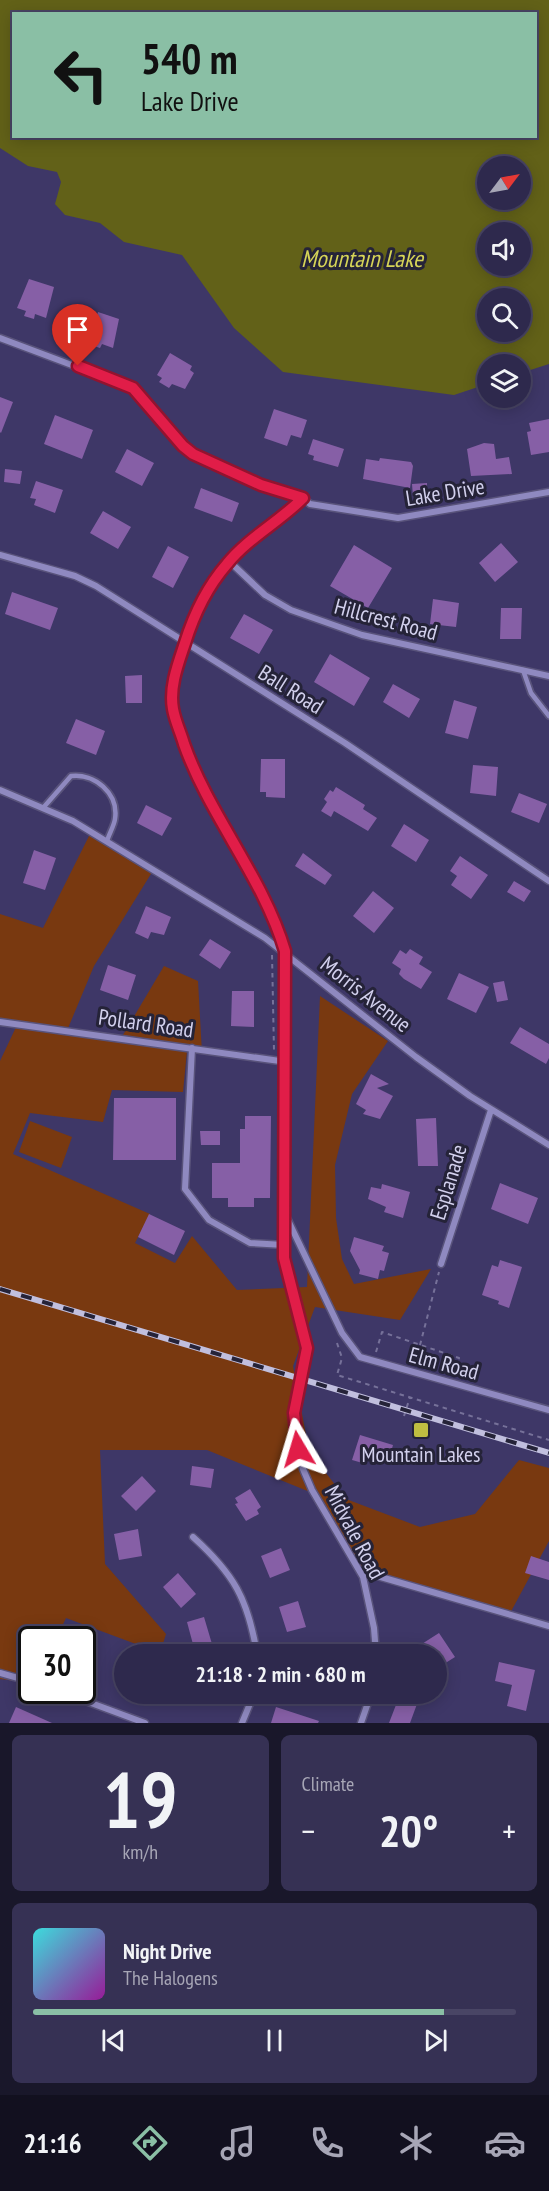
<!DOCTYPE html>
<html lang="en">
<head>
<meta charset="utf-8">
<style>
  :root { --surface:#2e294d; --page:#363154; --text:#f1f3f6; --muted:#a7a6b6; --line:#494565; --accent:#8abfa5 }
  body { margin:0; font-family:"PT Sans Narrow",sans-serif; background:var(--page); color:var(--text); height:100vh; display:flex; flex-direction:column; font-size:22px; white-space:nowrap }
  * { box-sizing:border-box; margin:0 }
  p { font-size:20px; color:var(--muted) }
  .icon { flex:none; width:33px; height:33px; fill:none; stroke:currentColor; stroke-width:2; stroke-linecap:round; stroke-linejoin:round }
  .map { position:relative; height:1723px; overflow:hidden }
  .side { display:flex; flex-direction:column; gap:12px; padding:12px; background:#19172a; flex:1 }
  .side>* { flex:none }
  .guide { position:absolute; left:12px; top:12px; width:525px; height:126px; border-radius:0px; box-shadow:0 3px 15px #0003,0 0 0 2px var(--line); background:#8abfa5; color:#111; overflow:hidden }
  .needle { width:39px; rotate:58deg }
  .buttons { position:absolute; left:477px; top:156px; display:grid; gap:12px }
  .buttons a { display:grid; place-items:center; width:54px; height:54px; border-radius:50%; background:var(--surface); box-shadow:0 3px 15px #0003,0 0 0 2px var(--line); font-size:30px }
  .speed { position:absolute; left:18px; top:1626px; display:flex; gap:12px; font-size:30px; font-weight:700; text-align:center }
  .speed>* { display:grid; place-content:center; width:78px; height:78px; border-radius:50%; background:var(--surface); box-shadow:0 3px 15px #0003,0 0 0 2px var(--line); line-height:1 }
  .speed .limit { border:3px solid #111; border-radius:9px; background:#fff; color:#111 }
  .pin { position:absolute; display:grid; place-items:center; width:51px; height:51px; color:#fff; margin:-62px -26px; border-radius:50% 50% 50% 0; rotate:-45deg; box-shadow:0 0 6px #0007 }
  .pin .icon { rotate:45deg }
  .me { position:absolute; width:66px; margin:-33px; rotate:353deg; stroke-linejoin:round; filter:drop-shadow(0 0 4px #0008) }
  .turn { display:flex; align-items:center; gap:21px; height:126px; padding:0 30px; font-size:27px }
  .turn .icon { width:78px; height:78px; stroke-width:2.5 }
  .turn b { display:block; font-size:42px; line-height:51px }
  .big { font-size:45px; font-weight:600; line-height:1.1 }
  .side .card { flex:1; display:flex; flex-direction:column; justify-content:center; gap:9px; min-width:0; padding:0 21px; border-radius:9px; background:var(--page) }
  .side .dial { align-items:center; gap:0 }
  .dial b { font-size:78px; line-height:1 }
  .song { display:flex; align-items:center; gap:18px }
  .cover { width:72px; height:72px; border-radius:9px; background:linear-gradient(135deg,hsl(180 70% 55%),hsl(300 70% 35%)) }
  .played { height:6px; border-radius:3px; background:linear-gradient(90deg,var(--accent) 85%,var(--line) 85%) }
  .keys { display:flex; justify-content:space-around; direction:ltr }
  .heat { display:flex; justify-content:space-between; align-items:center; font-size:33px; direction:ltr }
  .side .tiles { flex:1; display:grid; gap:12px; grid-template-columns:1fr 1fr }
  .card:last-child { grid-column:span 2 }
  .trip { position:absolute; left:114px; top:1644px; width:333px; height:60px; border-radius:30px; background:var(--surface); box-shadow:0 3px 15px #0003,0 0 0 2px var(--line); font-weight:600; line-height:60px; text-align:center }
  .tabs { display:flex; height:96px; justify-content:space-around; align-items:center; background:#12101f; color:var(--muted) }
  .tabs .icon { width:42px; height:42px }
  .tabs .current { color:var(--accent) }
  .tabs b { font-size:27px; color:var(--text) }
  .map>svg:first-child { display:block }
</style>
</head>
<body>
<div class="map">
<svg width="549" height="1723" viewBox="0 0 549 1723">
  <rect width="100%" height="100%" fill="#3e3767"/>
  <path fill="#793910" d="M90 834 154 869 94 966 66 1033 120 1040 164 966 198 981 202 1053 187 1051 183 1092 112 1090 103 1122 30 1113 13 1154 150 1214 135 1243 175 1263 192 1236 237 1290 307 1287 320 996 388 1041 352 1094 335 1165 336 1218 342 1259 354 1284 431 1269 400 1320 315 1307 293 1366 309 1451 346 1499 420 1527 475 1514 519 1460 549 1468V1541L508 1617 364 1576 310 1492 207 1450H100L105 1564 166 1634 160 1653 66 1618 56 1639 32 1640 31 1683 0 1679V1061L17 1025 0 1022V914L43 928Z
    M30 1121 72 1137 61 1168 19 1152Z"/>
  <path fill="#626118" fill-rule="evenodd" d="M0 0H549V364L521 373 520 364H488L487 384 454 395 283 372 234 328 182 255 124 242 100 223 65 215 55 204 61 182 57 172 28 166 0 148ZM14 14H536V136H14ZM488 166H520V200H488ZM488 232H520V266H488ZM488 298H520V332H488Z"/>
  <path fill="#865fa6" d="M29 279 54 287 46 318 35 314 34 319 24 316 26 311 17 308Z
    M98 312 119 319 113 348 102 344 100 348 70 338 81 313 96 318Z
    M170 353 192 366 190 370 194 373 185 389 172 384 169 388 159 382 162 378 157 375Z
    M0 397 13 402 1 433 0 432Z
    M274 409 307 420 301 438 291 435 287 446 264 438Z
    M55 415 93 430 82 459 44 444Z
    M549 419V452L531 455 527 432 531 431 529 423Z
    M313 439 344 449 338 467 313 460 314 456 308 454Z
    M484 443 494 444 496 459 509 457 512 474 471 476 467 449Z
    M127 449 154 463 142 486 115 472Z
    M380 458 411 462 413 466 410 488 363 479 366 459 379 461Z
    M5 469 22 471 20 484 4 482Z
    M36 481 63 490 55 513 34 505 36 499 30 498Z
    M427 483V496L413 497 412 484Z
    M201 488 239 503 232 522 194 508Z
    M103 511 131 527 118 549 90 533Z
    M501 543 518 562 495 582 479 563Z
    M354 545 392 568 368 608 330 586Z
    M168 546 189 557 173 588 152 577Z
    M12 592 58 608 50 630 5 614Z
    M433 599 459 603 456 627 430 624Z
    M501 608H522L521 639H500Z
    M244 614 273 630 259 654 230 638Z
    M330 654 370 678 354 706 314 682Z
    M142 675V703H126L125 676Z
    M393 684 420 699 409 718 383 702Z
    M454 700 477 707 468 739 445 733Z
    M76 719 105 731 96 755 66 743Z
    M261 759H285V798L266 797V792H260Z
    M473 765 498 767 496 796 470 793Z
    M336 787 365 805 363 809 377 818 368 831 334 811 331 817 321 811 327 802 324 799 330 790 333 792Z
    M519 793 547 804 539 823 511 812Z
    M146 805 172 818 162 836 137 823Z
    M404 824 429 840 416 862 391 846Z
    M34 850 56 858 45 890 23 883Z
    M303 853 332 875 325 885 295 866Z
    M460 856 488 875 471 899 451 885 457 876 450 871Z
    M514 881 531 891 524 902 507 892Z
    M373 891 394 908 374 933 353 916Z
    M146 906 171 917 164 935 151 932 148 939 135 933Z
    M210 939 231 952 220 969 199 955Z
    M410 949 423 957 419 964 432 972 421 989 404 979 399 974 401 969 392 963 400 950 406 954Z
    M108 965 136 975 128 1000 100 990Z
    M459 973 489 987 476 1013 447 999Z
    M504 981 508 1000 497 1002 493 983Z
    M232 991H254V1027L231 1026Z
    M520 1027 549 1044V1058L546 1064 510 1043Z
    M371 1074 389 1084 377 1088 393 1096 380 1119 363 1114 366 1110 356 1104Z
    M114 1098H176V1160H113Z
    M245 1116H271L270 1198H254V1207H228V1198H212V1163H240V1129H245Z
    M436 1118 438 1166H418L416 1119Z
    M200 1131H220V1145H201Z
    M500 1183 538 1198 528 1224 491 1209Z
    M382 1184 410 1192 403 1218 384 1212 386 1207 368 1199 371 1187 381 1189Z
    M149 1214 185 1231 174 1255 138 1237Z
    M354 1237 384 1246 382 1251 389 1253 384 1271 380 1270 378 1279 359 1274 360 1270 350 1251Z
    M500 1260 522 1267 509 1308 498 1304 499 1301 482 1295 492 1265 498 1267Z
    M360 1435 393 1445 389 1459 371 1454 366 1464 352 1460Z
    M192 1466 214 1469 211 1488 190 1485Z
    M142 1476 156 1491 136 1511 121 1496Z
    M250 1489 261 1507 257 1510 259 1514 246 1521 235 1504 238 1503 235 1498Z
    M138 1529 142 1556 119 1560 114 1534Z
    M281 1548 290 1570 270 1578 261 1556Z
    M531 1556 549 1562V1580L525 1573Z
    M178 1573 196 1594 181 1608 163 1587Z
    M298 1601 306 1627 287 1632 279 1607Z
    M204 1617 212 1644 194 1648 187 1622Z
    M439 1633 455 1657 436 1669V1654H406Z
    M499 1662 535 1670 526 1711 507 1706 512 1685 495 1681Z
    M399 1697 417 1704 410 1723H389Z
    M16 1707 52 1723H9Z
    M276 1707 319 1721 318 1723H271Z"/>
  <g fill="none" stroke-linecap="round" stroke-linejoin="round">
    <defs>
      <path id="service" d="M523 670 531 693 549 716
        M43 808 71 776C94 773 119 793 115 819 114 826 109 834 107 841"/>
      <path id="minor" d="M0 338 133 388 183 446 193 455 261 485 303 498 310 504 398 518 549 492
        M303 498 240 550 217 577 203 597 190 627 172 693 173 710 194 772 219 822 276 922 285 951 284 1258 307 1348 296 1401 294 1430 303 1469 312 1490 363 1577 374 1628 376 1654
        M0 555 75 576 96 586 345 743 549 881
        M229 561 265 595 291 610 362 635 549 676
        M0 790 73 821 265 938 416 1057 470 1096 549 1145
        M0 1022 287 1062
        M192 1048 185 1189 209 1220 250 1243 284 1245
        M286 1216 342 1333 360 1357 549 1410
        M441 1264 491 1110
        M193 1537C234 1574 248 1599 257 1654
        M360 1571 549 1626
        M0 1673 32 1682
        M56 1690 145 1723
        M242 1723 254 1694
        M361 1723 371 1694"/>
    </defs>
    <use href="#service" stroke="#59537b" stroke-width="8"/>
    <use href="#minor" stroke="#59537b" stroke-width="9"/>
    <path stroke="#767199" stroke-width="2" stroke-dasharray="4.5 4.5" stroke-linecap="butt" d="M272 955 274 1051
      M337 1343 342 1358 337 1375 549 1440
      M420 1345 439 1272
      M376 1352 382 1332 459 1358 455 1373
      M404 1416 410 1397"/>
    <use href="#service" stroke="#8f89c0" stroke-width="4.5"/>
    <use href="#minor" stroke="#8f89c0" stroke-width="6"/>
    <defs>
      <path id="rail" d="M0 1289 549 1453"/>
    </defs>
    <use href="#rail" stroke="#c1bfde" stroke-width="6"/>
    <use href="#rail" stroke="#252338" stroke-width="4" stroke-dasharray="11" stroke-linecap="butt"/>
  </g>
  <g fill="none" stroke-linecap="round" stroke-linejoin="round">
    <defs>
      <path id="route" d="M78 366 133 388 183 446 193 454 261 485 303 498C279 522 248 538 227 564 207 587 194 614 185 643 178 664 169 687 173 709 175 721 181 733 184 744 210 817 263 877 285 951L284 1258 307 1348 294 1413 298 1449"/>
    </defs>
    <use href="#route" stroke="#92132f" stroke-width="15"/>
    <use href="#route" stroke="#e11d48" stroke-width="10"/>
  </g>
  <rect fill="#c0be41" stroke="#252338" stroke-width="2" x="413" y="1422" width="16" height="16" rx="3"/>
  <g text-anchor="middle" stroke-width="6" stroke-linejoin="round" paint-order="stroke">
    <g font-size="22" fill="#d2d0ed" stroke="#252338">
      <text transform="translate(445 492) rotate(-9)" y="8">Lake Drive</text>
      <text transform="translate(386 619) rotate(15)" y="8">Hillcrest Road</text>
      <text transform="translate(291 689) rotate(32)" y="8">Ball Road</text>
      <text transform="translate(366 994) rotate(38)" y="8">Morris Avenue</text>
      <text transform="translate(146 1023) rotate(8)" y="8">Pollard Road</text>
      <text transform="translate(448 1182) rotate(-73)" y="8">Esplanade</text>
      <text transform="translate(444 1363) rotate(15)" y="8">Elm Road</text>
      <text transform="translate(355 1532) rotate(62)" y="8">Midvale Road</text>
    </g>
    <g font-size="22" fill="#d2d0ed" stroke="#252338">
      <text x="421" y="1462">Mountain Lakes</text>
    </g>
    <g font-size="24" font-style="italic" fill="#d6d457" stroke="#252338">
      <text x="362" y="267">Mountain Lake</text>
    </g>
  </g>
</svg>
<div class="buttons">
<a><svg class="needle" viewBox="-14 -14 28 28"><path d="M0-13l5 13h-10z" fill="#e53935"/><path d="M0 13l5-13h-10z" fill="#a7a6b6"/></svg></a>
<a><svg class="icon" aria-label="sound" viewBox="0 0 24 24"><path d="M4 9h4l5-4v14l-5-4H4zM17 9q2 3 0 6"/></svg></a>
<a><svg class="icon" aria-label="search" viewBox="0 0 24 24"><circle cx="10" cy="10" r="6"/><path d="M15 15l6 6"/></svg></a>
<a><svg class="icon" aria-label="layers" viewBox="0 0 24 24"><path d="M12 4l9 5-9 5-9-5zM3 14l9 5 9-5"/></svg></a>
</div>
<div class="speed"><div class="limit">30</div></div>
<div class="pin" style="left:78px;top:366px;background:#d93025"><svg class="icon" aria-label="arrive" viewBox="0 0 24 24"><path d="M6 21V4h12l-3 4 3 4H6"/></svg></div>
<svg class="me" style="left:298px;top:1449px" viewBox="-20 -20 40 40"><path d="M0-17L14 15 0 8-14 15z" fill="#e11d48" stroke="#fff" stroke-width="4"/></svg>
<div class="trip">21:18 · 2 min · 680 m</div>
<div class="guide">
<div class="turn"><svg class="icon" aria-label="left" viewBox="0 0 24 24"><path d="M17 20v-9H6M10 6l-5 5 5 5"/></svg><div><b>540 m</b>Lake Drive</div></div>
</div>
</div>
<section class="side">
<div class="tiles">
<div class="card dial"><b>19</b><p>km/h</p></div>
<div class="card"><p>Climate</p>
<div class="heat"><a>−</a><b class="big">20°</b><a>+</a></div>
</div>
<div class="card">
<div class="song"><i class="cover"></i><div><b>Night Drive</b><p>The Halogens</p></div></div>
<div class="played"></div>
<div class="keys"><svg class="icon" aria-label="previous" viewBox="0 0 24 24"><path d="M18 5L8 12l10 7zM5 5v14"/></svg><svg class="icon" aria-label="pause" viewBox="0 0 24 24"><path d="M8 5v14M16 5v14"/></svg><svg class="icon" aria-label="next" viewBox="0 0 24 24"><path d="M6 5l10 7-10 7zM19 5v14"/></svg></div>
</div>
</div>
</section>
<nav class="tabs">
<b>21:16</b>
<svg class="icon current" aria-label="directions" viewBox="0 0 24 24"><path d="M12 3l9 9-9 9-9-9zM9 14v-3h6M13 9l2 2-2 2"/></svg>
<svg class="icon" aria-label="music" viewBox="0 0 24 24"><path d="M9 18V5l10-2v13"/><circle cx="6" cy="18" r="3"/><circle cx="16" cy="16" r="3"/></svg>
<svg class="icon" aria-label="phone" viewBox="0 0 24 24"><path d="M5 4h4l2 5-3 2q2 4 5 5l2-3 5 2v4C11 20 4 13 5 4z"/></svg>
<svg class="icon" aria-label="climate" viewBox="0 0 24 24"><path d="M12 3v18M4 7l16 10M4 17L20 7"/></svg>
<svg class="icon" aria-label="car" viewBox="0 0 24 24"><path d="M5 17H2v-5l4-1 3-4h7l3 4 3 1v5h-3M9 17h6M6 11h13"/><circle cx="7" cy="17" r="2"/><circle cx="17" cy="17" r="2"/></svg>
</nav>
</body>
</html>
